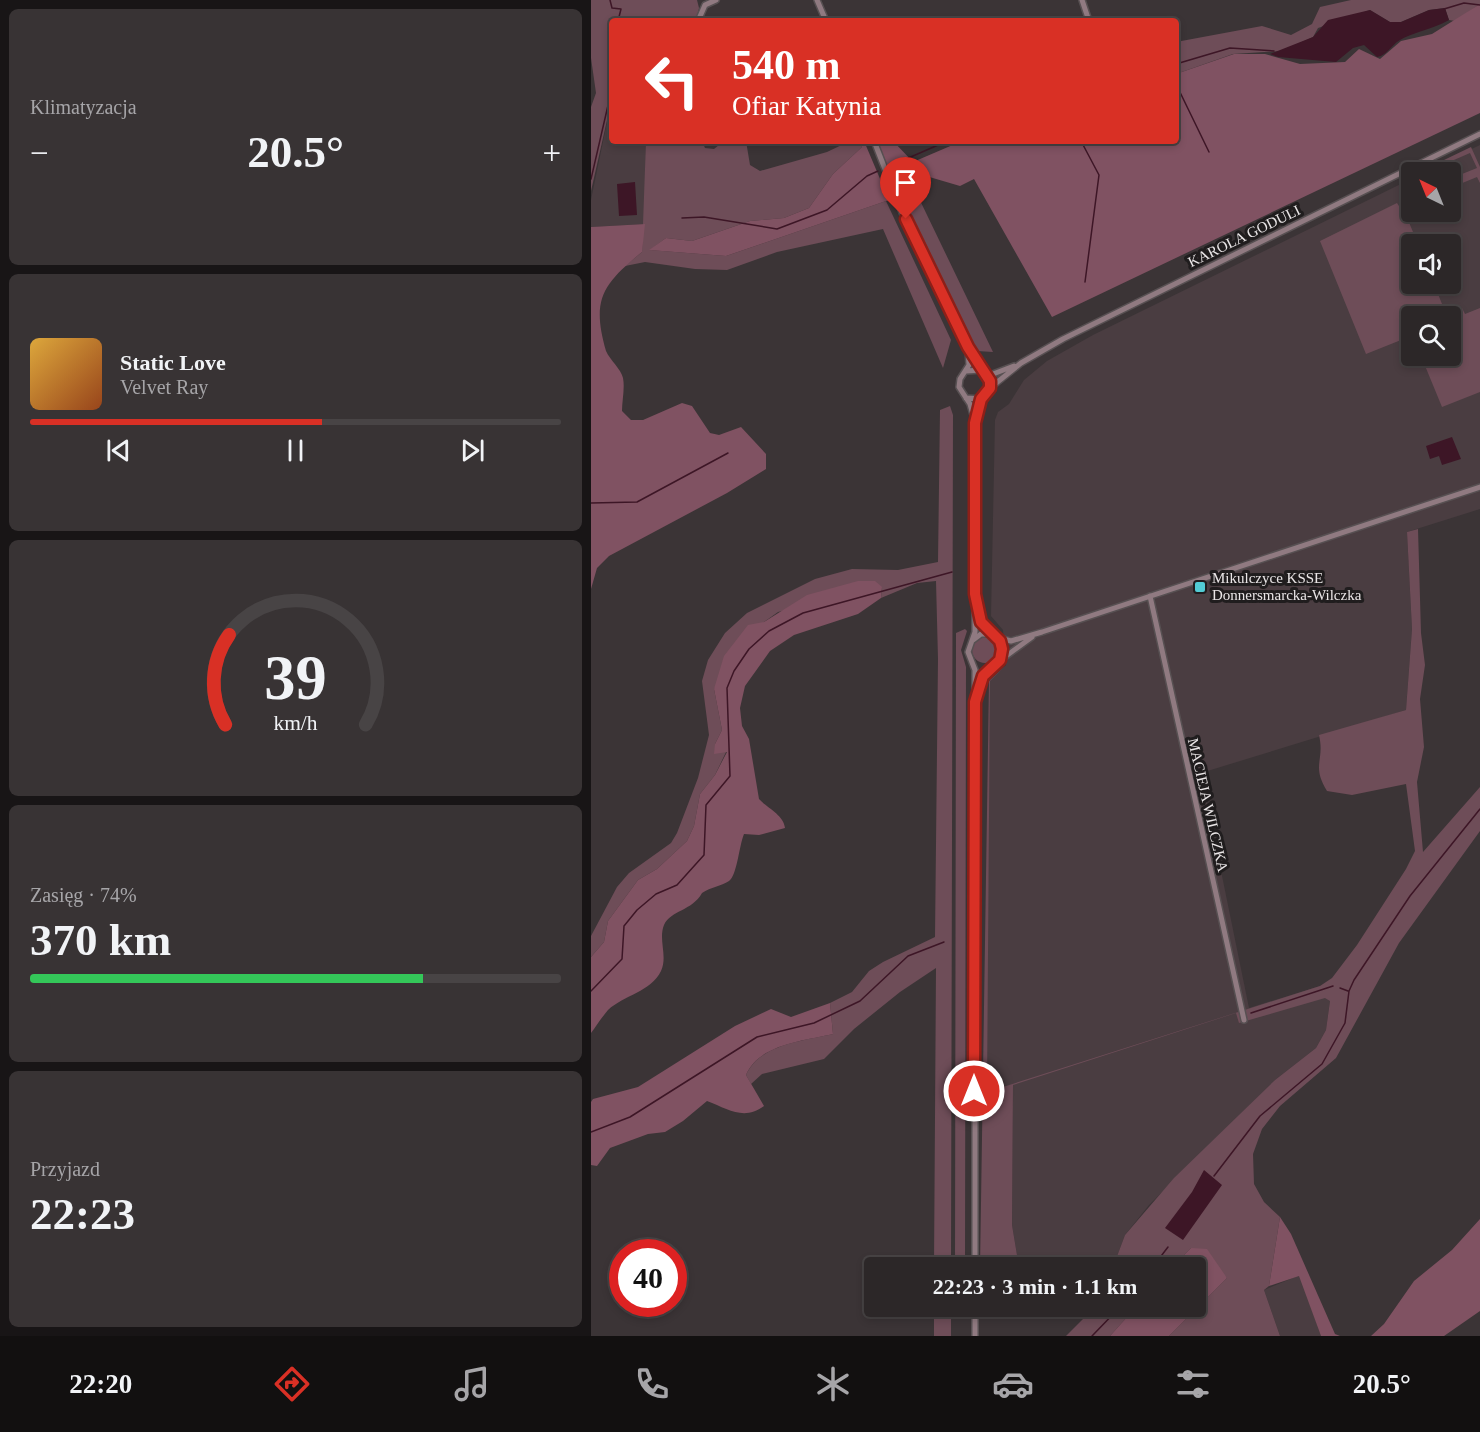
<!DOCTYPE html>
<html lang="pl">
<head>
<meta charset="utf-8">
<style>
  :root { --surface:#2c2728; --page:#383334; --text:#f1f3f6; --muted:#a6a5a8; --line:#484445; --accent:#d93025 }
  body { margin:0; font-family:Georgia,serif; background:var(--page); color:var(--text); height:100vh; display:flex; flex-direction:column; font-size:22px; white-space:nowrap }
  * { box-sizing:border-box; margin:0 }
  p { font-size:20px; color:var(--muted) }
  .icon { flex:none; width:33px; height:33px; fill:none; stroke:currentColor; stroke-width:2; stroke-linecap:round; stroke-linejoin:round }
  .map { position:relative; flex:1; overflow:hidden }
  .details { display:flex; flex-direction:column; gap:9px; padding:9px; background:#181516; width:591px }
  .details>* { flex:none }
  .guide { position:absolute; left:18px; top:18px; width:570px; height:126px; border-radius:6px; box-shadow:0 3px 9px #0003,0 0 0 2px var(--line); background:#d93025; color:#fff; overflow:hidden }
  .needle { width:39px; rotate:317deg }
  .tools { position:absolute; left:810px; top:162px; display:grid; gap:12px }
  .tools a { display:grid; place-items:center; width:60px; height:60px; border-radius:6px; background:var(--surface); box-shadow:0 3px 9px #0003,0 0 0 2px var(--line); font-size:30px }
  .speed { position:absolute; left:18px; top:1239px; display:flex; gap:12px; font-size:30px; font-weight:700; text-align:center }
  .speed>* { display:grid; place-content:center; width:78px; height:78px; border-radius:50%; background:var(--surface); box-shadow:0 3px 9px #0003,0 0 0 2px var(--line); line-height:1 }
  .speed .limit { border:9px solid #d22; background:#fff; color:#111 }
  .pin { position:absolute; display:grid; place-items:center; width:51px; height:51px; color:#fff; margin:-62px -26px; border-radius:50% 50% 50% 0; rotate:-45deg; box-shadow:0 0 6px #0007 }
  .pin .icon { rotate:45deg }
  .me { position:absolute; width:66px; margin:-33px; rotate:0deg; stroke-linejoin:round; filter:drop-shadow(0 0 4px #0008) }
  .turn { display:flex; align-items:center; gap:21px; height:126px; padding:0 24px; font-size:27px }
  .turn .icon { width:78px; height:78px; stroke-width:2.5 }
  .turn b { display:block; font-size:42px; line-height:51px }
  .big { font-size:45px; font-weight:800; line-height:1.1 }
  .details .tile { flex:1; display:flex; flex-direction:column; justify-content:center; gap:9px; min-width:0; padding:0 21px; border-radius:9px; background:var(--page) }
  .details .dial { align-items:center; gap:0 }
  .dial svg { height:156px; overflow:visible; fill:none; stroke:var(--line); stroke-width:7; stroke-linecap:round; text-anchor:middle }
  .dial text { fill:var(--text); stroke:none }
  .song { display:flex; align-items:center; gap:18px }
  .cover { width:72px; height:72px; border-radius:9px; background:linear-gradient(135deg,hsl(40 70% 55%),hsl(20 70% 35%)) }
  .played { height:6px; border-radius:3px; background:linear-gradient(90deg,var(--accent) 55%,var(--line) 55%) }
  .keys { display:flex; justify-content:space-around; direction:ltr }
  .heat { display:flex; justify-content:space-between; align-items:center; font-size:33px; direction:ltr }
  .charge { height:9px; border-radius:4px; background:linear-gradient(90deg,#34c759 74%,var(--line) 0) }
  .trip { position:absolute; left:273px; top:1257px; width:342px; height:60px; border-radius:6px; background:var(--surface); box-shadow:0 3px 9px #0003,0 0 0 2px var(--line); font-weight:800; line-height:60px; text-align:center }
  .tabs { display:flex; height:96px; justify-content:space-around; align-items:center; background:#121010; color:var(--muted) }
  .tabs .icon { width:42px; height:42px }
  .tabs .active { color:var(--accent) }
  .tabs b { font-size:27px; color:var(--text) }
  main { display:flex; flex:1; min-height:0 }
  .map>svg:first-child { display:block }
</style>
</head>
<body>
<main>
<section class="details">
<div class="tile"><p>Klimatyzacja</p>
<div class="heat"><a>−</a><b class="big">20.5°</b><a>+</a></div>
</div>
<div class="tile">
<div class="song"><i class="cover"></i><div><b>Static Love</b><p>Velvet Ray</p></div></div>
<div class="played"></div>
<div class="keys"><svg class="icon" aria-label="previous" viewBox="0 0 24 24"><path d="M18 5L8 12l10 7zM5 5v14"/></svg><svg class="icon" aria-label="pause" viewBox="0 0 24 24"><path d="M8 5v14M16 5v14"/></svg><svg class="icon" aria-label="next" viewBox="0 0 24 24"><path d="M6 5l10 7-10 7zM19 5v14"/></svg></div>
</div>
<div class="tile dial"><svg viewBox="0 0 100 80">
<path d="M14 69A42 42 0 1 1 86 69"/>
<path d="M14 69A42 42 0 0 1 16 23" stroke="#d93025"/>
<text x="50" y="56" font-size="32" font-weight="700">39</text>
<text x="50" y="72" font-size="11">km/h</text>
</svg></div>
<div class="tile"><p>Zasięg · 74%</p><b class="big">370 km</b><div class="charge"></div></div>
<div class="tile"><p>Przyjazd</p><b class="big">22:23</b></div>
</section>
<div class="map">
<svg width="889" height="1336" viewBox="0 0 889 1336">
  <rect width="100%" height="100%" fill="#3b3436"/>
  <path fill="#4a3d41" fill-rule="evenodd" d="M21 98V141H55L54 224 0 227V200Z
    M889 145V509L816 532 821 629 815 710 610 773 658 1008 729 986 739 1001 735 1030 725 1048 684 1080 558 1205 534 1235 522 1267H428L421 1225 422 1086 395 1092 399 680 415 665 412 630 400 616 404 420 407 412 418 404 433 380 456 361 502 335 820 179V212H860V172H833ZM820 244H860V284H820ZM820 316H860V356H820Z
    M709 1275 730 1336H689L673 1290Z"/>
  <path fill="#6e4d58" d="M0 0H106L108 8 105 21H21V98L0 191V107L5 93 0 58Z
    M760 0H889V4L864 21 858 20 854 8 838 10 810 22H799L779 10 727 28 722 37 691 51 642 54 585 74V42L671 26 700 35 721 24 729 7Z
    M55 141H111L114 148 123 149 133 141H155L159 165 169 171 236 152 259 141H268L271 147 242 174 218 208 193 218 159 221 101 241 75 238 59 250 135 256 295 201 360 340 352 368 292 229 186 252 136 270 104 269 54 262 34 266 51 252Z
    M880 147 889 167V183L886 177 864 186 861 178 886 168 879 153 856 163V168L853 160Z
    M323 188 402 352 386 351 309 196Z
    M806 203 817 220 827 244H820V284H843L851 304 844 307 848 316H820V336L775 354 729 241Z
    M871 308 874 314 889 308V392L851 407 830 356H860L858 316Z
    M359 406 362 415 360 1267H343L345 968 309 992 263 1029 233 1059 171 1074 160 1084 155 1075C169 1044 212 1041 242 1034L239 1003 261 992 278 971 292 962 344 937 347 659 345 581 326 583 290 598 291 587 187 612 173 622 123 689 131 730 124 744 136 750 124 775 109 794 103 826 96 841 66 869 47 880 17 921 13 942 0 957V936L26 887 38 873 80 843 86 833 107 778 118 735 111 681 117 660 134 633 156 613 224 579 261 569 307 570 347 562 349 410Z
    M827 529 830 633 834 665 829 699 833 747 826 782 832 852 889 787V831L808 943 745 1058 689 1106 671 1129 662 1154 663 1184 673 1202 689 1217 678 1286 673 1290 689 1336H578L636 1278 600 1248 581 1267H522L534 1235 583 1178 684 1080 725 1048 735 1030 739 1001 734 998 648 1023 645 1013 422 1085 421 1225 428 1267H435L389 1268 398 681 415 665 399 681 396 1092 729 986 741 978 766 945 815 869 824 851 815 784 761 795 736 791C720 765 734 761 728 735L815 710 821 629 816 532Z
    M374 629 376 631 370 650 375 667 374 1267 364 1268 365 633Z
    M381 650a13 13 0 1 1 26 0a13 13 0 1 1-26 0Z
    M343 1307H360V1336H343Z
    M504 1307H545L519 1336H475Z"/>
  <path fill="#805262" d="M889 4V113L461 317 383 179 369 186 335 176 316 194 309 196 285 141H302L322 162 371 141H585V74L643 54H674L709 64 754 62 768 49 789 59 810 41 841 34Z
    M268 141H273L298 200 135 256 58 250 75 238 101 241 159 221 193 218 218 208 242 174 271 147Z
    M54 224 51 252C12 284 0 299 15 351 19 360 30 369 32 378 34 388 31 401 31 411L40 420H52L91 403 101 406 119 433 128 435 150 427 175 454V469L136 493 18 556 6 568 0 589V227Z
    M267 581H284L291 587 290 598 267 614 203 635 179 651 154 686 149 708 151 726 158 739 168 799C176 808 193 815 194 828L168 835 153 834C148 846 146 876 138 881 130 886 120 887 111 893 101 911 80 910 73 925 67 940 77 956 70 971 60 992 33 995 17 1010 11 1017 6 1025 0 1033V957L13 942 17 921 47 880 66 869 96 841 103 826 109 794 124 775 136 752 123 754 124 744 131 730 123 689 133 656 157 625 173 622 216 595Z
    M239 1003 242 1034C213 1041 168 1044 155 1075L173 1106C153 1121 137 1109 116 1101L92 1121 74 1132 57 1134 19 1148 6 1166 0 1165V1102L2 1099 47 1087 144 1026 180 1009 200 1017Z
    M689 1217 700 1234 744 1334 749 1336H730L708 1276 678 1286Z
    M889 1219V1311L853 1336H780L793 1324 823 1281 861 1250Z
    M600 1248 616 1249 636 1278 578 1336H519L545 1307 604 1306V1268L581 1267Z"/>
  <path fill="#3d1626" d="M854 8 858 20C842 29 820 33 809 40 799 46 797 55 786 57L773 45 762 48 745 62 687 57 679 54 722 37 737 20 779 10 799 22H810L838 10Z
    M44 182 46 215 28 216 26 184Z
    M861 437 870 459 851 465 848 456 839 459 835 446Z
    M613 1170 631 1185 592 1240 574 1228 601 1192Z"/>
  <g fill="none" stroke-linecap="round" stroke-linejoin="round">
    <path stroke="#3d1626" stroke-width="1.5" d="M19 0 21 8 30 9 27 21
      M853 9 873 3 889 5
      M585 64 639 48 683 51
      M585 84 618 152
      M490 141 508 175 494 282
      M299 166 354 142 369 141
      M0 179 18 101 21 73
      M91 218 113 217 186 229 236 210 276 176 287 171
      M0 503 46 502 137 453
      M749 988 757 991
      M0 991 31 959 33 926 46 910 65 894 86 885 113 855 115 805 139 776 136 688 143 671 158 649 178 631 212 613 361 572
      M660 1013 742 986
      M0 1132 39 1117 166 1037 223 1023 269 1001 317 956 353 942
      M623 1176 669 1116 731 1064 754 1023 758 991 763 980 819 896 889 809
      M561 1268 577 1247
      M501 1336 530 1306"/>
    <defs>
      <path id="minor" d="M226 0 235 21
        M491 0 498 21
        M107 21 114 5 125 0
        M283 141 314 220 390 370
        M377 348 378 365 369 379 368 387 379 404 384 422
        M396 374H402L423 366
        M399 388 430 363 472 339 889 134
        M375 398 390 399C403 391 402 378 390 370L375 371
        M559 596 653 1020
        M386 601 393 627 410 644V658
        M405 637 420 641 451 632 889 487
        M382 640 390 634H400
        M385 698 396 670 441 637
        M384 1268V670L377 652 384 632V423L390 399
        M384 1306V1336"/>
    </defs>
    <use href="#minor" stroke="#575052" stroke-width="8"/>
    <use href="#minor" stroke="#907a81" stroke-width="5"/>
  </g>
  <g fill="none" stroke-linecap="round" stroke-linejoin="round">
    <defs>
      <path id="route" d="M315 219 377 347 399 381V388L390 399 384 423V594L390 622 409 641 411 649 409 660 392 676 384 702 383 1091"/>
    </defs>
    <use href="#route" stroke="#8d1f18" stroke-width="15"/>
    <use href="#route" stroke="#d93025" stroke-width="10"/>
  </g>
  <rect fill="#52ccd5" stroke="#201d1e" stroke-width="2" x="603" y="581" width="12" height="12" rx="3"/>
  <g text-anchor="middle" stroke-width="6" stroke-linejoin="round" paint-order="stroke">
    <g font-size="15" fill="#eae6e7" stroke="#201d1e">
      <text transform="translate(653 236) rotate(-26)" y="5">KAROLA GODULI</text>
      <text transform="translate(617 805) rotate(77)" y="5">MACIEJA WILCZKA</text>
    </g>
    <g font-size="15" fill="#eae6e7" stroke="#201d1e" text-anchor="start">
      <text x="621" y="583">Mikulczyce KSSE<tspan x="621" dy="17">Donnersmarcka-Wilczka</tspan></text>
    </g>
  </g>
</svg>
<div class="tools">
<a><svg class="needle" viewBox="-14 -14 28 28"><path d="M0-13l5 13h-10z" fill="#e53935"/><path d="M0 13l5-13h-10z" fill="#a6a5a8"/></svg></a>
<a><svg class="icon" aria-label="sound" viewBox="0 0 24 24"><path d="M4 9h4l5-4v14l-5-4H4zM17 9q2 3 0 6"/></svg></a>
<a><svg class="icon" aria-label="search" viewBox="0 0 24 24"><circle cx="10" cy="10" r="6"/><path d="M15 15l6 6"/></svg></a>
</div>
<div class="speed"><div class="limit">40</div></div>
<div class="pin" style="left:315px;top:219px;background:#d93025"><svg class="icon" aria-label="arrive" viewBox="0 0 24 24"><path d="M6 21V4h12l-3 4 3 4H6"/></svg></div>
<svg class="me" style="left:383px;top:1091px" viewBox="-20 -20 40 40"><circle r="17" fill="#d93025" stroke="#fff" stroke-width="3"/><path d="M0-11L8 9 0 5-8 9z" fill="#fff"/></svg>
<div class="trip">22:23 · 3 min · 1.1 km</div>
<div class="guide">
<div class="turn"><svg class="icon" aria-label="left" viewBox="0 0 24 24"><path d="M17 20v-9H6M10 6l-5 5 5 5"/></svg><div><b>540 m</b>Ofiar Katynia</div></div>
</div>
</div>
</main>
<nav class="tabs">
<b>22:20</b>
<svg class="icon active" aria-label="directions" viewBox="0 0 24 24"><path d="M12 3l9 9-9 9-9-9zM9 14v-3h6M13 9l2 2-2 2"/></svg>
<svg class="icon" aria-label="music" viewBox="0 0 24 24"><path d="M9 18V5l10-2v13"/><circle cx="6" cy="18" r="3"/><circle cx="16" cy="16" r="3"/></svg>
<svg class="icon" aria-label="phone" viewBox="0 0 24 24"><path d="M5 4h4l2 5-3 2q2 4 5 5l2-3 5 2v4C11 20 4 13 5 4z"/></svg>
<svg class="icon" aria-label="climate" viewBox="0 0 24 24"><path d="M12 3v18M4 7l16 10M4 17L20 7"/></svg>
<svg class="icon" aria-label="car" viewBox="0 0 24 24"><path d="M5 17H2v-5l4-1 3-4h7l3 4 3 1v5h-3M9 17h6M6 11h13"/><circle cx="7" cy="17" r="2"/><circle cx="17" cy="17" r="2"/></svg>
<svg class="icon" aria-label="filters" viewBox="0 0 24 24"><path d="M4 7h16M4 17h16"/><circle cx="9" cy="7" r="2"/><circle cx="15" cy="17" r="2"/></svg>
<b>20.5°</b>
</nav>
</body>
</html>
